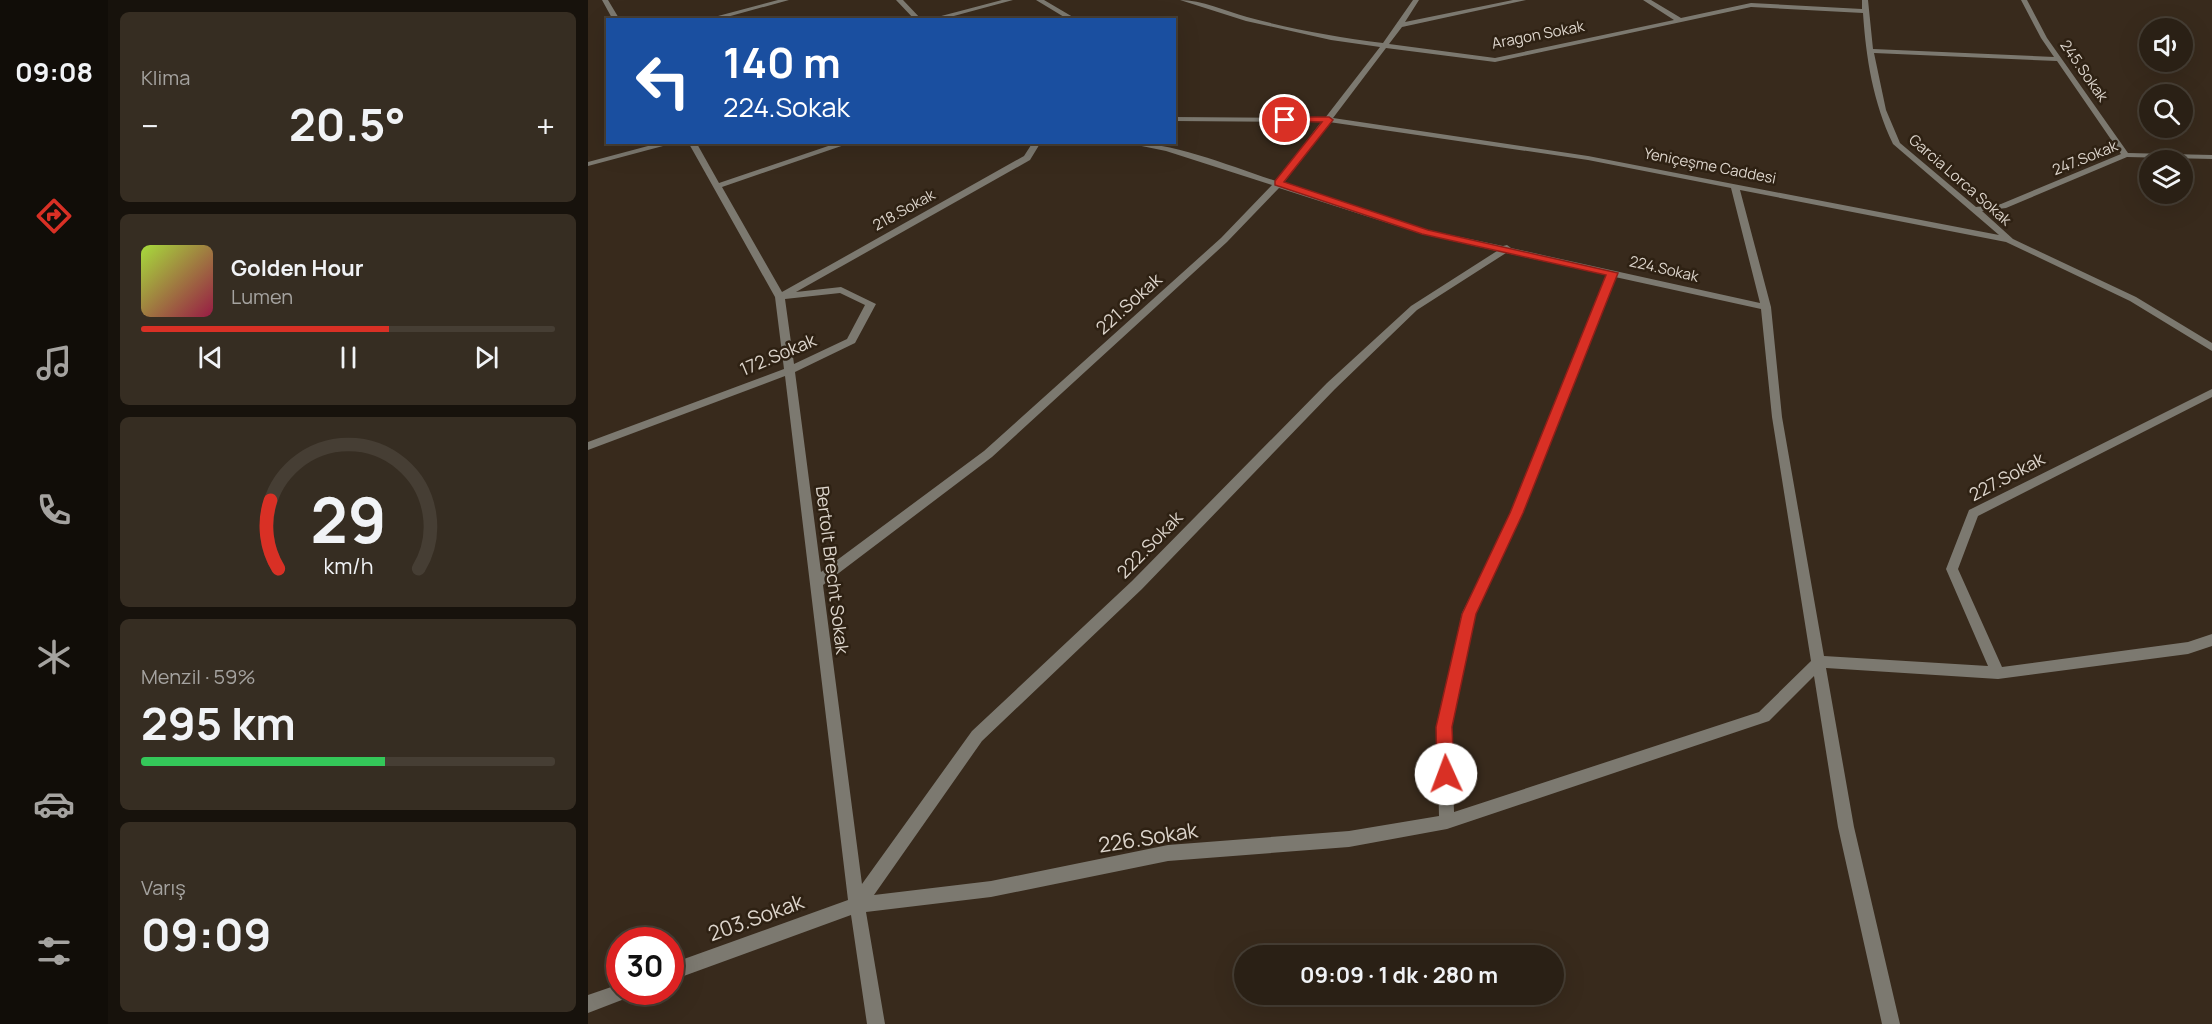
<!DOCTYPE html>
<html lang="tr">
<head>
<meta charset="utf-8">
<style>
  :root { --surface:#2a2015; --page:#362d22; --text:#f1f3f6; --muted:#a5a3a0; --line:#463e34; --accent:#d93025 }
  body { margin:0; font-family:Manrope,sans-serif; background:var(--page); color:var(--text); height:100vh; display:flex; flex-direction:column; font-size:22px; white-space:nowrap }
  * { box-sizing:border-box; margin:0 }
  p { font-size:20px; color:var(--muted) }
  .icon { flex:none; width:33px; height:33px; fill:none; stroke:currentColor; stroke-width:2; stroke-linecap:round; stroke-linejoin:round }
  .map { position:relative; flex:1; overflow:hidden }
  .panel { display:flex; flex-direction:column; gap:12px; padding:12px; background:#17120c; width:480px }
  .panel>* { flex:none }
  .top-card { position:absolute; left:18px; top:18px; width:570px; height:126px; border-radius:0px; box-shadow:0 6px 24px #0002,0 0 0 2px var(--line); background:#1a4fa0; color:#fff; overflow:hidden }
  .tools { position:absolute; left:1551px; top:18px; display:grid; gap:12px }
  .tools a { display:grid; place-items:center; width:54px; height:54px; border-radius:50%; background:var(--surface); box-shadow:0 6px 24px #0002,0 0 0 2px var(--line); font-size:30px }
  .speed { position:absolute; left:18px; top:927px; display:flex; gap:12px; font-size:30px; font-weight:700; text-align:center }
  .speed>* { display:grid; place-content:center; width:78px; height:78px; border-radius:50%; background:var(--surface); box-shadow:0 6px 24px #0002,0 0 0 2px var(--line); line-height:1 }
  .speed .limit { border:9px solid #d22; background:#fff; color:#111 }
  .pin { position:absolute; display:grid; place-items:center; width:51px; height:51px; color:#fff; margin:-26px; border:3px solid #fff; border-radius:50%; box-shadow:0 2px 6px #0007 }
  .me { position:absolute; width:66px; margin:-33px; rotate:358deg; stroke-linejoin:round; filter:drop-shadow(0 0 4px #0008) }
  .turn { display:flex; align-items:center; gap:21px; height:126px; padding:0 18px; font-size:27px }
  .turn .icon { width:78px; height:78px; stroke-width:2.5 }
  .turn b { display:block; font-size:42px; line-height:51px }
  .big { font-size:45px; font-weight:700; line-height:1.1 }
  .panel .card { flex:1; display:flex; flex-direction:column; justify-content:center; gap:9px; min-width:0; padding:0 21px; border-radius:9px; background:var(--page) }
  .panel .dial { align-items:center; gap:0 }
  .dial svg { height:156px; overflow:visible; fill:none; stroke:var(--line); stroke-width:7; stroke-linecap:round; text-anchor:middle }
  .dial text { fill:var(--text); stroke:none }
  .song { display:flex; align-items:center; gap:18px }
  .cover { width:72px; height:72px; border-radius:9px; background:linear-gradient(135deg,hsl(80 70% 55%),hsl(340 70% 35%)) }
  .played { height:6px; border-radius:3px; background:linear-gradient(90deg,var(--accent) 60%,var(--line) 60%) }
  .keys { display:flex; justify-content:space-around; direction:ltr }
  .heat { display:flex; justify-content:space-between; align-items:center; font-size:33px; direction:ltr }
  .charge { height:9px; border-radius:4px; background:linear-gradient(90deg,#34c759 59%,var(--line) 0) }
  .trip { position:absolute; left:646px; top:945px; width:330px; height:60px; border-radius:30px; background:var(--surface); box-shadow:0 6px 24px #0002,0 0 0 2px var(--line); font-weight:700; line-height:60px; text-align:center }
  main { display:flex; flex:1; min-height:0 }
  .menu { display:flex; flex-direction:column; width:108px; justify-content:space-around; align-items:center; background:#110d08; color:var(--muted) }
  .menu .icon { width:42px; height:42px }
  .menu .active { color:var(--accent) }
  .menu b { font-size:27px; color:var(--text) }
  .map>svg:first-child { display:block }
</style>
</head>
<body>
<main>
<nav class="menu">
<b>09:08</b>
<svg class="icon active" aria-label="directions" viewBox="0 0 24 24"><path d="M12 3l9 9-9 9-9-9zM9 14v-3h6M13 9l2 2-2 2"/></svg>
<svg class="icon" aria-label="music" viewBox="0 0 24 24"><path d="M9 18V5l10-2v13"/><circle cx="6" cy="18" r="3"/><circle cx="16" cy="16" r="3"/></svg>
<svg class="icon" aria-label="phone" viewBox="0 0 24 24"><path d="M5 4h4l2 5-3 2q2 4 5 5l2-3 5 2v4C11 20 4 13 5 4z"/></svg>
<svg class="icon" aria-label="climate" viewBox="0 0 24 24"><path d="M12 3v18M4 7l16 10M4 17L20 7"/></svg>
<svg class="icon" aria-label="car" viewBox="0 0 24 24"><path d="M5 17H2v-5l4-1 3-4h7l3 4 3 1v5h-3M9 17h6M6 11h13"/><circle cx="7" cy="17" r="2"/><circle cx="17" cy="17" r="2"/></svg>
<svg class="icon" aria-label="filters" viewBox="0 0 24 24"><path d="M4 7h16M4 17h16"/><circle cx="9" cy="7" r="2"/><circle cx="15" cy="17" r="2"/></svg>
</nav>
<section class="panel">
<div class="card"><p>Klima</p>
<div class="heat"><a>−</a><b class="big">20.5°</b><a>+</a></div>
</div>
<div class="card">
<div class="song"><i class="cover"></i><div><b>Golden Hour</b><p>Lumen</p></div></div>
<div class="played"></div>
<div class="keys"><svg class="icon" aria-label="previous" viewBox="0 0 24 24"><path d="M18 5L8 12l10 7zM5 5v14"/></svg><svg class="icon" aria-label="pause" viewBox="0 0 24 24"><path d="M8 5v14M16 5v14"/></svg><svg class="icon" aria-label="next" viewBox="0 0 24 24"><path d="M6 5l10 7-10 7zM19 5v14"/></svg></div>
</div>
<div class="card dial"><svg viewBox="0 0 100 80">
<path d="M14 69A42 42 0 1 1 86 69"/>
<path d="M14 69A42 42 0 0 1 10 34" stroke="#d93025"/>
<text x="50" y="56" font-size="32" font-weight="700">29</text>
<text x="50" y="72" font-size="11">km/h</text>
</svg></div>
<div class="card"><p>Menzil · 59%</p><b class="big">295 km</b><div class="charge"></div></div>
<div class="card"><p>Varış</p><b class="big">09:09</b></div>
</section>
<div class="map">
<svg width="1624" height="1024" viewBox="0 0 1624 1024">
  <rect width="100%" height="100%" fill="#382a1c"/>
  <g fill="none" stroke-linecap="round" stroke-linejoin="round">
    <path fill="#7c7970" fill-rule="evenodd" d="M14 0H20L32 20H25Z
      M190 0H201L128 20H115Z
      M308 0H315L334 20H327Z
      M414 0H425L351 20H338Z
      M448 0H456L490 20H481Z
      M592 0C614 0 637 11 659 17 703 29 749 37 795 43L825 0H831L817 22 925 0H938L814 27 801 44 907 58 1086 20 1055 0H1063L1093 18 1163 3 1274 9V0H1280L1285 49 1466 57 1453 38 1433 0H1439L1459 38 1540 153 1624 155V159L1539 157 1418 208 1394 211 1425 239 1548 297 1624 343V351L1542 301 1418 242 1152 190 1183 307 1194 417 1236 656 1400 666 1358 569 1381 510 1624 389V397L1390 516 1370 569 1414 667 1600 642 1624 634V646L1600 654 1410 679 1238 668 1266 827 1312 1024H1294L1250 827 1226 676 1181 721 859 829 761 847 580 861 403 897 278 912 297 1024H279L263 915 82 981V964L260 900 197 376 0 450V442L196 369 187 297 100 142H108L131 183 252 142H265L134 187 194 292 436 156 445 142H453L442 160 208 292 253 287 288 304 267 343 207 372 233 572 396 451 633 238 684 185 578 151 534 142C587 142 638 165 688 181L733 122 586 121V117L737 118 792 47 743 40 658 21ZM1163 7 1275 13C1278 58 1285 102 1305 144L1411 235 1000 156 745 118 798 48 907 62ZM1286 53 1469 61 1533 154 1413 204 1388 207 1312 143 1298 110ZM741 122 1000 160 1143 188 1172 303 923 248 919 245 915 246 839 230 695 184ZM691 188 834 234 909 251 823 306 739 383 544 581 384 731 274 884 235 585 404 457 639 242ZM918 253 1019 275 923 513 874 613 849 727 851 816 761 831 580 845 403 881 286 895 394 741 554 589 747 389 829 310ZM1027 277 1173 309 1184 417 1223 661 1171 712 866 812 863 727 888 613 935 513ZM252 293 277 305 259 339 206 364 197 299Z
      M75 142H90L0 166V162Z
      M32 984V992H41L39 998 0 1013V995Z"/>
  </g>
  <path fill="#d93025" stroke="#8d1f18" stroke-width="1.5" d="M697 117H741L745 120 696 182 840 230 1030 273 935 513 888 614 864 727 866 774 864 780 858 782 852 780 849 774 848 727 874 614 922 513 1018 275 834 234 687 185V181L734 122 694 121V118Z"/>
  <g text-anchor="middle" stroke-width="5" stroke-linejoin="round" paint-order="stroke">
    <g font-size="15" fill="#dcd4cb" stroke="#2e2113">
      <text transform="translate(950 35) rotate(-11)" y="5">Aragon Sokak</text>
      <text transform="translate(1496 71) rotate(55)" y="5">245.Sokak</text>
      <text transform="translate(1497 158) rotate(-22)" y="5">247.Sokak</text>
      <text transform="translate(1122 166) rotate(11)" y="5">Yeniçeşme Caddesi</text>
      <text transform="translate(1372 180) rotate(41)" y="5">Garcia Lorca Sokak</text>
      <text transform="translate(316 210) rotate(-29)" y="5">218.Sokak</text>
      <text transform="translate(1076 269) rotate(13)" y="5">224.Sokak</text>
    </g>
    <g font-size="18" fill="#dcd4cb" stroke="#2e2113">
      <text transform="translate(541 304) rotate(-42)" y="6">221.Sokak</text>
      <text transform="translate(190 355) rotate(-23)" y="6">172.Sokak</text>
      <text transform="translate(1419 477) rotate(-28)" y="6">227.Sokak</text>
      <text transform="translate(562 545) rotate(-46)" y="6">222.Sokak</text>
      <text transform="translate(244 570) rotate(83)" y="6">Bertolt Brecht Sokak</text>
    </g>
    <g font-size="21" fill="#dcd4cb" stroke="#2e2113">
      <text transform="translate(560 838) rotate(-9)" y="7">226.Sokak</text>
      <text transform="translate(168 918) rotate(-20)" y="7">203.Sokak</text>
    </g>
  </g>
</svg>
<div class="tools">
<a><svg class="icon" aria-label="sound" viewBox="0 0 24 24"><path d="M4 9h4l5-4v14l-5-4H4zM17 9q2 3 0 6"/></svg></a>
<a><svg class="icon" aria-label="search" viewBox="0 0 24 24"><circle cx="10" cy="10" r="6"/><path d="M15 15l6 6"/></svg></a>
<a><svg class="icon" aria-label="layers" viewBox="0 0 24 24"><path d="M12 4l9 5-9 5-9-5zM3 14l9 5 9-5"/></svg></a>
</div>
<div class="speed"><div class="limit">30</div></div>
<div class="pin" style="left:697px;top:120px;background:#d93025"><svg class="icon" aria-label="arrive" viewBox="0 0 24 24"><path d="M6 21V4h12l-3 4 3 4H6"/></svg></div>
<svg class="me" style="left:858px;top:774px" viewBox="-20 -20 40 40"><circle r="19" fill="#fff"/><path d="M0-13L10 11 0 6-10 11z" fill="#d93025"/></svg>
<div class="trip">09:09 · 1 dk · 280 m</div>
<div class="top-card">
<div class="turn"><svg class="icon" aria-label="left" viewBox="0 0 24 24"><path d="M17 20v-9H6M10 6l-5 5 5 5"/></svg><div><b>140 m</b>224.Sokak</div></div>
</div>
</div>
</main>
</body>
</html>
